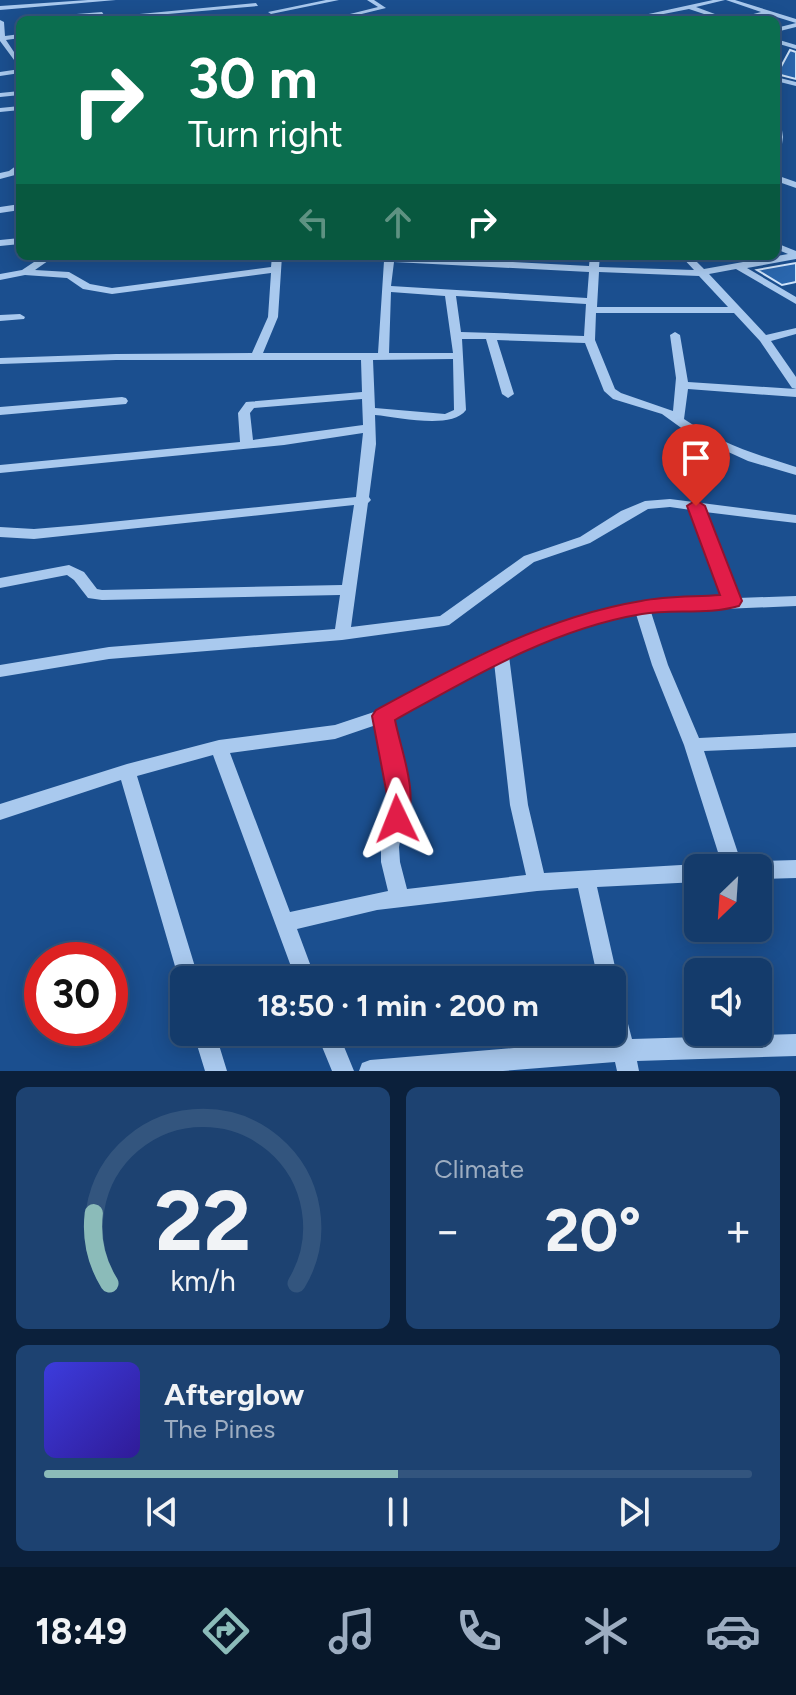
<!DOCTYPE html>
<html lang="en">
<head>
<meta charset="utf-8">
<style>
  :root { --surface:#143b6b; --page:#1d4271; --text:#f1f3f6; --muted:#9dadc1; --line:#33557e; --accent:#8bbbb9 }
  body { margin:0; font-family:Figtree,sans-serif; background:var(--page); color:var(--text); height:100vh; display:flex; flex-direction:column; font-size:30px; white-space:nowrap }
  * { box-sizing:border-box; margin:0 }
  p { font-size:26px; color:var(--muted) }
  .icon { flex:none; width:44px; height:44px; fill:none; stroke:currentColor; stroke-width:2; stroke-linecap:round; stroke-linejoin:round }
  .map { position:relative; height:1071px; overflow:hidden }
  .details { display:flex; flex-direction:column; gap:16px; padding:16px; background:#0b203b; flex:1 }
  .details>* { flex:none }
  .hud { position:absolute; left:16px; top:16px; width:764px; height:244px; border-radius:12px; box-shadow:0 4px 20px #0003,0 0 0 2px var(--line); background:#0b6e4f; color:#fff; overflow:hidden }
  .needle { width:52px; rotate:205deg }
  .fabs { position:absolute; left:684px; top:854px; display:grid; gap:16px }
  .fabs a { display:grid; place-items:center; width:88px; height:88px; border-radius:12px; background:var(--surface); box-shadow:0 4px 20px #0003,0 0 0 2px var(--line); font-size:40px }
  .speed { position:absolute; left:24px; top:942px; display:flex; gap:16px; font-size:40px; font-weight:700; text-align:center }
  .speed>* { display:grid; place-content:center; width:104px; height:104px; border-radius:50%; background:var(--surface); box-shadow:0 4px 20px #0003,0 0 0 2px var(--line); line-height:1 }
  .speed .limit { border:12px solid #d22; background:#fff; color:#111 }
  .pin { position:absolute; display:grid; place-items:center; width:68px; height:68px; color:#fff; margin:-82px -34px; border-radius:50% 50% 50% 0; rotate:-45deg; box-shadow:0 0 8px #0007 }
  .pin .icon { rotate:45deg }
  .me { position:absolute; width:88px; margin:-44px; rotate:358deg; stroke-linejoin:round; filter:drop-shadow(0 0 6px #0008) }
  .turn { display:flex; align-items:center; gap:28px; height:168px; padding:0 40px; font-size:36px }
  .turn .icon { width:104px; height:104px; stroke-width:2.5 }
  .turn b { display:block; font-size:56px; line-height:68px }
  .lanes { display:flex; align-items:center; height:76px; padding:0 40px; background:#0003; justify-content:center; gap:40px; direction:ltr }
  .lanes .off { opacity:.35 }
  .big { font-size:60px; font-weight:700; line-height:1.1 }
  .details .tile { flex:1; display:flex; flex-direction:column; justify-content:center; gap:12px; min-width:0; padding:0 28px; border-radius:12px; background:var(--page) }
  .details .dial { align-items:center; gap:0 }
  .dial svg { height:208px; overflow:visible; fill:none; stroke:var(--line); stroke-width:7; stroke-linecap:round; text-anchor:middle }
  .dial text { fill:var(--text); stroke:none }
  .song { display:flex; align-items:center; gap:24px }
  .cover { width:96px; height:96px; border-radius:12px; background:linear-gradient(135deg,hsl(240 70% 55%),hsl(250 70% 35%)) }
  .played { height:8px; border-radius:4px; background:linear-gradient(90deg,var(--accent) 50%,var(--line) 50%) }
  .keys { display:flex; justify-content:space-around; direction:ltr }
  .heat { display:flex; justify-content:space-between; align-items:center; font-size:44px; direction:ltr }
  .details .tiles { flex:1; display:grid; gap:16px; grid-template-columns:1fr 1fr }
  .tile:last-child { grid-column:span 2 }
  .trip { position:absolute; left:170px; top:966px; width:456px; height:80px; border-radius:12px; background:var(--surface); box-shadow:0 4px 20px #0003,0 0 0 2px var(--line); font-weight:700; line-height:80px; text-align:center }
  .tab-bar { display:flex; height:128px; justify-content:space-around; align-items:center; background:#08182b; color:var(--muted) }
  .tab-bar .icon { width:56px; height:56px }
  .tab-bar .on { color:var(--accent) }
  .tab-bar b { font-size:36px; color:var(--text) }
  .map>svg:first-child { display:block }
</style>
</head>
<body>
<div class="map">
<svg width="796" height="1071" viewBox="0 0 796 1071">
  <rect width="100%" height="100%" fill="#1b4f8f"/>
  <path fill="#2a66ad" stroke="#cfe3fa" stroke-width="2" d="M790 50 796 52V79L777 74Z
    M796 263V282L782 285 757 270Z"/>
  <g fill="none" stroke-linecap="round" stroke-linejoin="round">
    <path fill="#a9c9ee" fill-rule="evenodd" d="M88 0H116L0 10V6Z
      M326 0H339L271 14 268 12Z
      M367 0H374L386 8 337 20H326L378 7Z
      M713 0H725L696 7 731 20 761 12 726 0H735L796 19V23L767 14 742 20H722L689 9 633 20H621Z
      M256 3 258 6 111 19 108 17Z
      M102 12 104 15 23 20 26 18Z
      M0 20 4 22 5 36 20 34V38L6 40 20 61V68L0 41Z
      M796 23V27L776 32V28Z
      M776 39 796 45V49L776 43Z
      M20 69V73L0 76V72Z
      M776 77 796 82V86L776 81Z
      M20 91V95L0 97V93Z
      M20 106V110L0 112V108Z
      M776 115 780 117 783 137 780 158 776 160Z
      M20 163V170L15 175 0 179V173L9 171Z
      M776 175 796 182V188L776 181Z
      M20 204V210L0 213V207Z
      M20 238V244L0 246V240Z
      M776 243 796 251V259L747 268 796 297V304L736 269 709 274 766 335 796 328V334L771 341 796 377V397L688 389 684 419C717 442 757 455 796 467V475L748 461 691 435 662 414 613 399 604 391 585 343 497 340 514 394 508 398 502 394 486 339H462L466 410C451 430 399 417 375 415L376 444 369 497 371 500 368 503 351 627 440 616 524 556 580 537 621 511 645 501 670 499 796 515V523L705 512 738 598 796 596V606L651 612 668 665 699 738 796 733V747L704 751 743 868H723L684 745 652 665 636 614 582 628 509 656 528 805 544 873 698 864 705 868H698V882L597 887 618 980 614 988 619 990 632 1039 796 1034V1056L637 1061 639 1071H617L615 1062 503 1071H359L362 1063 370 1060 610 1040 609 1032H612V980H598L578 888 537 891 377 910 297 929 316 980H296L213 755 137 776 199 980H184V988L179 980 121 780 0 820V804L127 764 219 740 335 725 377 711 482 654 578 617 642 602 724 599 691 510 670 507 648 509 590 543 534 562 449 625 444 626 342 640 109 659 0 677V665L109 647 335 629 340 595 102 600 88 598 74 580 67 575 0 588V578L69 565 84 572 97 589 102 590 342 585 354 505 34 539 0 537V527L34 529 81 525 356 497 363 433 284 445 0 473V465L240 442 238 413 246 402 362 392 361 360H116L0 364V358L116 354 252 353 268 317 271 273 112 294 83 289 67 278 25 275 0 280V274L22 270 43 256H55L35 270 69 272 90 284 112 288 271 267 272 256H282L278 317 263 353H378L384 261 342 259 337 256H398L589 266 590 256H600L599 267 694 270 681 256H691L704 269 788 254 776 249ZM394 262 589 272 587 298 391 286ZM599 272 699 276 728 307H597ZM391 292 445 296 453 353H389ZM456 296 586 304 584 336 461 332ZM596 313H734L760 341 792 388 796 389 688 382 680 335 675 332 670 335 676 378 673 411 621 393 615 389 595 340ZM453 359 454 410 445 414 375 408 373 360ZM362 399 363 425 253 440 250 413 254 408ZM494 662 510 805 526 875 407 889 400 862 399 847 408 795 392 719ZM376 725 390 795 381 847V862L388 891 290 912 230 753 335 739Z
      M20 314 25 317 24 319 0 321V315Z
      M122 397 126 398 128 401 126 404 0 415V407Z
      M796 860V878L758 879V868H749L751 864 758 861Z
      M193 1032H215L227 1071H205Z
      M316 1032H338L354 1071H332Z"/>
  </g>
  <path fill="#e11d48" stroke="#92132f" stroke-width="2" d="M696 500 705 506 742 601 739 606C708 615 673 609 642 614 552 629 472 677 395 720 401 751 420 796 405 826L397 829 389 826 385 819 387 795 372 716 376 710C460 664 545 617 641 601 667 596 694 597 720 595L687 506Z"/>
</svg>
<div class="fabs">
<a><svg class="needle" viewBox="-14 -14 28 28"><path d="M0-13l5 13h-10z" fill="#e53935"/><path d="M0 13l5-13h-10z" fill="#9dadc1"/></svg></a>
<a><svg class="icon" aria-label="sound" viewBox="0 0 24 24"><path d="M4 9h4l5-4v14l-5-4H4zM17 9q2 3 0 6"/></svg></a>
</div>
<div class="speed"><div class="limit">30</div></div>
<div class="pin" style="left:696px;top:506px;background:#d93025"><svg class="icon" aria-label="arrive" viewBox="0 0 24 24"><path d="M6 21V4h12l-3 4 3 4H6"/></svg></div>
<svg class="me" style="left:397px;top:819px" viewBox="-20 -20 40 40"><path d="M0-17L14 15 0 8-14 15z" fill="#e11d48" stroke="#fff" stroke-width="4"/></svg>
<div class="trip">18:50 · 1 min · 200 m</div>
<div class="hud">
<div class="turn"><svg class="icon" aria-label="right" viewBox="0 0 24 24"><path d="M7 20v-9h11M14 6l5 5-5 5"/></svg><div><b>30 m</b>Turn right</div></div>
<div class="lanes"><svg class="icon off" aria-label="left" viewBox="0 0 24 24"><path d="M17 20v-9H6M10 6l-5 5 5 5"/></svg><svg class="icon off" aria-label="ahead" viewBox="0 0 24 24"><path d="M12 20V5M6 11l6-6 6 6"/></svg><svg class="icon" aria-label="right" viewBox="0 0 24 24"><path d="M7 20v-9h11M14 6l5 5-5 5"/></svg></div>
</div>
</div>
<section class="details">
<div class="tiles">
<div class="tile dial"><svg viewBox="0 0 100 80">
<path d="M14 69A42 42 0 1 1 86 69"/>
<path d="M14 69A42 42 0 0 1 8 42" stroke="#8bbbb9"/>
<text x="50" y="56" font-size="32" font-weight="700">22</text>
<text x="50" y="72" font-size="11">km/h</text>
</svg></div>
<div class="tile"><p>Climate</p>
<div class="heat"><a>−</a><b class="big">20°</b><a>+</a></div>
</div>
<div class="tile">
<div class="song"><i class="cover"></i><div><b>Afterglow</b><p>The Pines</p></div></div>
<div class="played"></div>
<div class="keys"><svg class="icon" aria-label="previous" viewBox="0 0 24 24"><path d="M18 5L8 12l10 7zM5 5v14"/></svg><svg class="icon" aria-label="pause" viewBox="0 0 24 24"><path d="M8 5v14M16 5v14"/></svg><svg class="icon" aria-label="next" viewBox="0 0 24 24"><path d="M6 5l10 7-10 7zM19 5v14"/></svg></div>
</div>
</div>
</section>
<nav class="tab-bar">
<b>18:49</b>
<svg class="icon on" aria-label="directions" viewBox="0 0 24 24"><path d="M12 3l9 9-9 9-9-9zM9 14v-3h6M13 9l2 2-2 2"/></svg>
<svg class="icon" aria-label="music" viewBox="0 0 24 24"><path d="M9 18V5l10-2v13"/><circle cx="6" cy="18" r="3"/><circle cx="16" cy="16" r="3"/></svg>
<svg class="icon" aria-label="phone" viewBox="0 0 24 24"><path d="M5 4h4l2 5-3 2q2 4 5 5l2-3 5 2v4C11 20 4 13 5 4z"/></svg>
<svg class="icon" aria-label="climate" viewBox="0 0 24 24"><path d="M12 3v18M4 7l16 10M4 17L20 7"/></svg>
<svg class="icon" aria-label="car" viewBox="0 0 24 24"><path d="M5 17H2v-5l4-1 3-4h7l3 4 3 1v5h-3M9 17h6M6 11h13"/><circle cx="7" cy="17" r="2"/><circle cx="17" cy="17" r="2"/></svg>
</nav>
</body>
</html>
